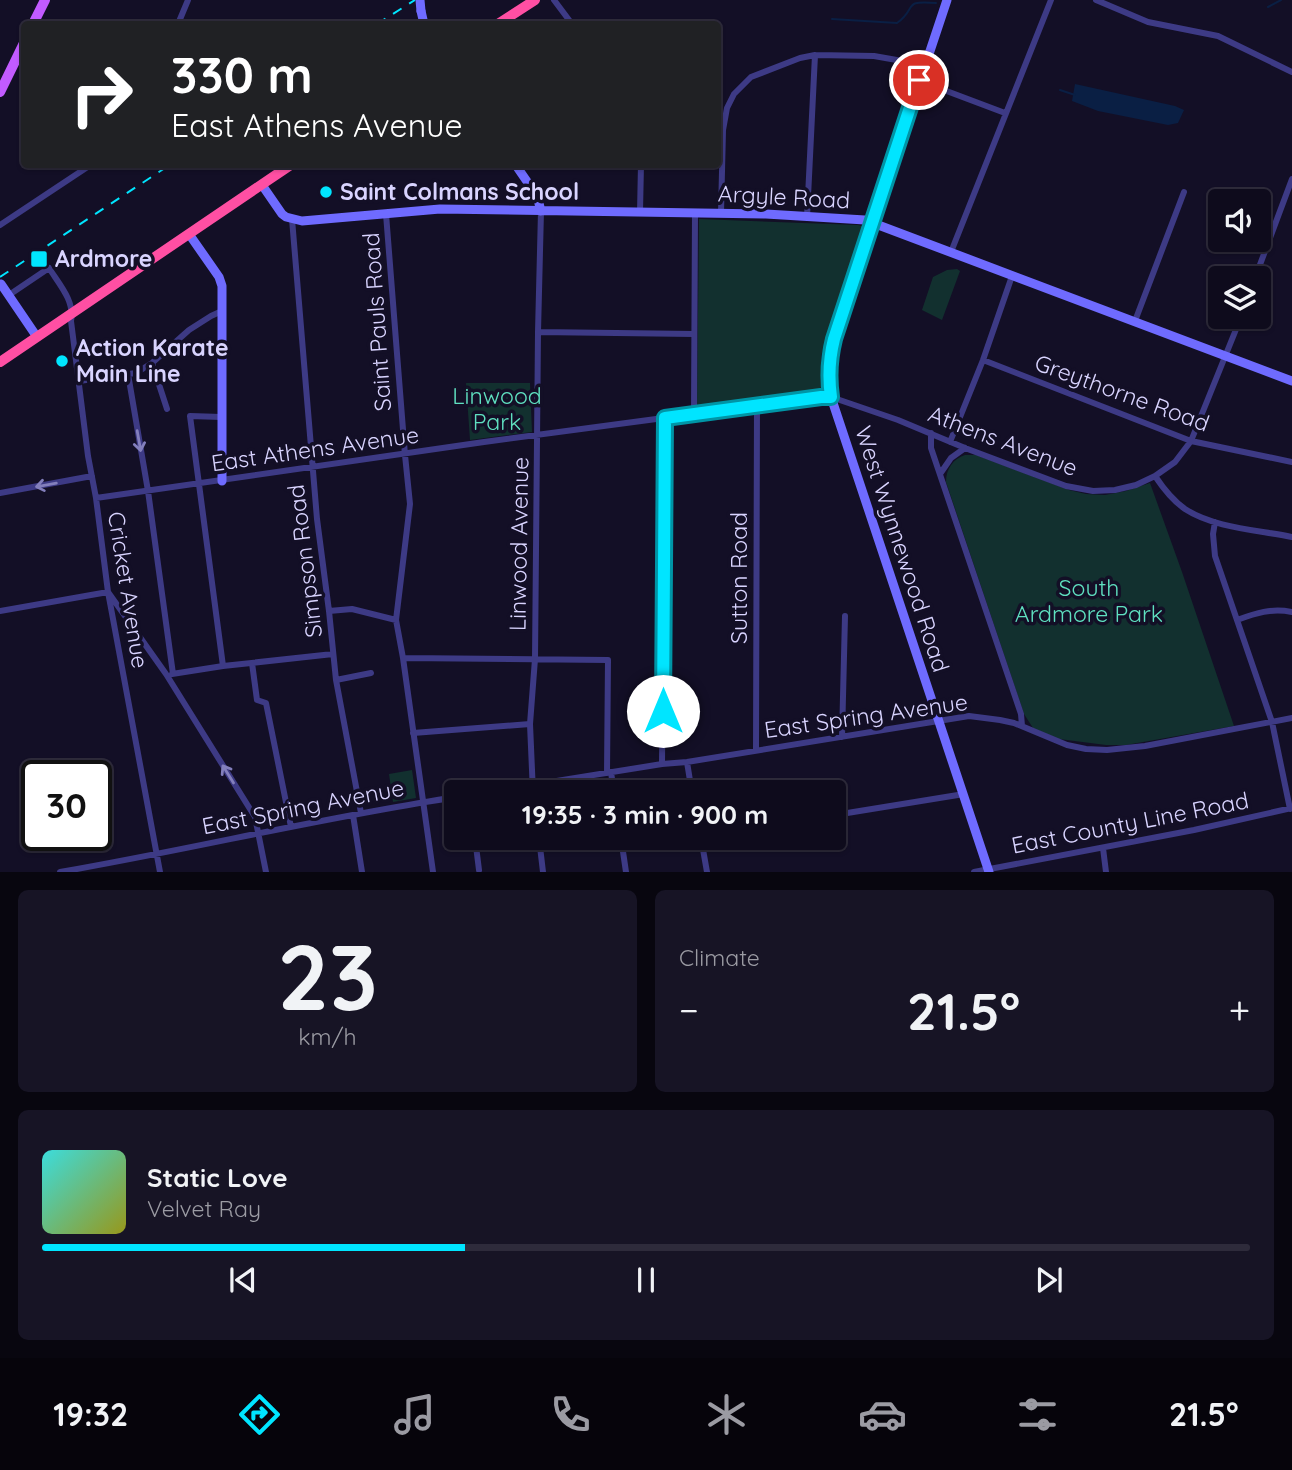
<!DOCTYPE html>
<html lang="en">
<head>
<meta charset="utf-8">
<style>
  :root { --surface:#0e0b1c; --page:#171425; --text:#f1f3f6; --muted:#9b9ba3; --line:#2e2b3b; --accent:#00e5ff }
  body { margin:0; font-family:Quicksand,sans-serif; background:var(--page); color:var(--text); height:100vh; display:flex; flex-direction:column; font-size:26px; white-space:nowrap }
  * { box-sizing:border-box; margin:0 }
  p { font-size:23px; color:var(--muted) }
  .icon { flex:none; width:38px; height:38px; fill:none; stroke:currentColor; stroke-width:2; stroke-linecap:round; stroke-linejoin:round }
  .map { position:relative; height:872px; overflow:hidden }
  .sheet { display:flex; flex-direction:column; gap:18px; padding:18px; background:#08060f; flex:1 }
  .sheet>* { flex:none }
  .guide { position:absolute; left:21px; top:21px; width:700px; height:147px; border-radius:7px; box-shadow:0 2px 5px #0004,0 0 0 2px var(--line); background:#202124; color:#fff; overflow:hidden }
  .buttons { position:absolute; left:1208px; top:189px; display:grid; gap:14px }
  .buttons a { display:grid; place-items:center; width:63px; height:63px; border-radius:7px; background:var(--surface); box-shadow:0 2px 5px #0004,0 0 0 2px var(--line); font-size:35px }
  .speed { position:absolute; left:21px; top:760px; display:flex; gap:14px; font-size:35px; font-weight:700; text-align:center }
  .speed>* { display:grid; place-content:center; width:91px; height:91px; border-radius:50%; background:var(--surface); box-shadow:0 2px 5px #0004,0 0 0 2px var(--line); line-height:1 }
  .speed .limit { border:4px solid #111; border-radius:10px; background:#fff; color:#111 }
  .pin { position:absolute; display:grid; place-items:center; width:60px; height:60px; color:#fff; margin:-30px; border:4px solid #fff; border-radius:50%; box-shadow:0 2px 7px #0007 }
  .me { position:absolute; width:77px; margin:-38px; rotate:0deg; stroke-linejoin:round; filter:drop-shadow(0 0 5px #0008) }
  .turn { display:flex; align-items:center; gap:24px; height:147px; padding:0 35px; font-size:32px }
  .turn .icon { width:91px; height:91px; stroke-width:2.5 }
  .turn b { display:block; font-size:49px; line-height:60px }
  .big { font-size:52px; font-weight:700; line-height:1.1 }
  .sheet .widget { flex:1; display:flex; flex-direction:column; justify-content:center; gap:10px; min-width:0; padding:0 24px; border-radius:10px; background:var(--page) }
  .sheet .dial { align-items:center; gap:0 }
  .dial b { font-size:91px; line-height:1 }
  .song { display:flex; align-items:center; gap:21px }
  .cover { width:84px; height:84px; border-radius:10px; background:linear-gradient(135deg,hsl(180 70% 55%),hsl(60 70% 35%)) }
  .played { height:7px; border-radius:4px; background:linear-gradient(90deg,var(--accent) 35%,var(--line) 35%) }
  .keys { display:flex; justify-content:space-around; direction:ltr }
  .heat { display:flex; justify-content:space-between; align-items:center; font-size:38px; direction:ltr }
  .sheet .tiles { flex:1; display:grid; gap:18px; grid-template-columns:1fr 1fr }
  .widget:last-child { grid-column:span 2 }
  .trip { position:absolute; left:444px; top:780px; width:402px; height:70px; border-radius:7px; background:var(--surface); box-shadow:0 2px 5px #0004,0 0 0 2px var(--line); font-weight:700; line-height:70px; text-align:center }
  .dock { display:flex; height:112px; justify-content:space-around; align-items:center; background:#06040b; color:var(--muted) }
  .dock .icon { width:49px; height:49px }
  .dock .current { color:var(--accent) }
  .dock b { font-size:32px; color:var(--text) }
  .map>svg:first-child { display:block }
</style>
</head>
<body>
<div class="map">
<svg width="1292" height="872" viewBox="0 0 1292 872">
  <rect width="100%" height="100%" fill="#130f26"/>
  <path fill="#12302f" d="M699 219 858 225 862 226 863 230 821 356V387L817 392 697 408Z
    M957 269 960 271 942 320 922 310 933 277 947 270Z
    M466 383H530L532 432 470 440Z
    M965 455H976L1069 490 1086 494 1105 495 1126 491 1150 483 1182 572 1234 726 1126 745H1106L1059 739 1033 728 1024 714 946 482C946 469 953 459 965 455Z
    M412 770 416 798 393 802 389 774Z"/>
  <path fill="#0a1f44" d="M1075 84 1175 106 1184 110 1178 123 1168 125 1098 111 1072 101Z"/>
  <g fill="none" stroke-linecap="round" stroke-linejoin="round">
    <path stroke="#0a1f44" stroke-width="2" d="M1268 7 1281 0
      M832 19 897 23C918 8 901 0 936 3
      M1060 90 1075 95"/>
    <path stroke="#3d3a85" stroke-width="6" d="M554 0 572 24
      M1096 0 1148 22 1218 36 1292 72
      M178 24 188 0
      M920 81 1005 113
      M640 212 641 164
      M721 213 723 130 727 108 734 94 751 77 800 58 815 55 874 56 925 65
      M386 214 405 455 410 504 396 620 403 658 433 872
      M807 217 815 55
      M292 219 317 519 329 611 336 680 361 813
      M0 225 92 164
      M951 252 1051 0
      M1255 278 1292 179
      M9 295 49 268C59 284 75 301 71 321L88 456 96 498 108 592 160 872
      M1135 321 1184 192
      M538 332 694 334
      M983 360 1191 441 1292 462
      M152 363 167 409
      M128 374 148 491 173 674
      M79 381 136 373 152 363 189 330 211 316 222 311
      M694 414 695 212
      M221 417 190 416 223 666
      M931 433V448L1021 714 1022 726
      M950 442 983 360 1012 276
      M940 474 951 458 965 448
      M1155 476C1163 488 1172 500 1185 509 1214 528 1258 530 1292 537
      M0 493 92 476
      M96 498 484 442 821 397H831L898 420 965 448 1066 486 1093 491 1115 490 1136 485 1155 476 1175 462 1191 441 1241 317
      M1215 522 1213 534 1215 556 1272 722 1290 809
      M0 611 108 592 166 674 255 817 266 872
      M329 611 352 609 396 620
      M1237 620C1256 613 1271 608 1292 612
      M403 658 608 660 607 773
      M252 663 257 700 266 703 291 827
      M172 674 223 666 333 654
      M336 680 371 673
      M413 733 530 724
      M842 737 845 616
      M756 750 757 405
      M687 762 692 793
      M662 764 665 418
      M611 772 614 793
      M481 793 662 764 687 762 969 716 1000 720 1014 723 1067 745 1086 749 1107 750 1145 746 1292 718
      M533 793 530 724 535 659 538 332 541 211
      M353 815 362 872
      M835 815 964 794
      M475 838 479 870
      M539 838 543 872
      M621 838 626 872
      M701 838 707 872
      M1103 848 1106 872
      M60 872C193 849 324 817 457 797
      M974 872 1194 830 1292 808"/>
    <path stroke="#6f6bff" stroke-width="9" d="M947 0 834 339C829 359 828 376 831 397L989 872
      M421 11 424 24
      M515 164 537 196 541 211
      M262 185 282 214 286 217 302 221 440 209 766 214 865 220 1292 381
      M189 234 219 277 222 286V481
      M1 284 37 337"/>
    <path stroke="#c25bff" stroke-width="10" d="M33 24 45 0
      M0 92 24 43"/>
    <path stroke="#ff4fa3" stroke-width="10" d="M498 24 535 0
      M0 362 292 164"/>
    <path stroke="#00e5ff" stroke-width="2" stroke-dasharray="10 9" stroke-linecap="butt" d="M377 24 415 0
      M0 277 171 164"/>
    <path stroke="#6f6bff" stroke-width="9" d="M420 0 421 11"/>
  </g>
  <defs><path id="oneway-shaft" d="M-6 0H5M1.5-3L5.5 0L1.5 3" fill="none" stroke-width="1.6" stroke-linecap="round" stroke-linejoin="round" transform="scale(1.75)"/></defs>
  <g stroke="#837fbc">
    <use href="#oneway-shaft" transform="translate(139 441) rotate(80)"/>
    <use href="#oneway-shaft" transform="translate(46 485) rotate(170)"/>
    <use href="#oneway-shaft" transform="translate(228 774) rotate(-122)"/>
  </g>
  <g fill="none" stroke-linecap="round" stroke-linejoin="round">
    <defs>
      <path id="route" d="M663 711 665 418 821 397H831C828 376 829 359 834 339L919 80"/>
    </defs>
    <use href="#route" stroke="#0095a6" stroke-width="18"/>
    <use href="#route" stroke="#00e5ff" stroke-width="12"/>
  </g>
  <g fill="#00e5ff" stroke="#130f26" stroke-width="2.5">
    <circle cx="326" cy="192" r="7"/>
    <rect x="30" y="250" width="18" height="18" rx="3.5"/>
    <circle cx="62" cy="361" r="7"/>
  </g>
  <g text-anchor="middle" stroke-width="7" stroke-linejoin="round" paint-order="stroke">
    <g font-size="23" font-weight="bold" fill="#d9d4ff" stroke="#130f26" text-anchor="start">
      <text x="340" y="200">Saint Colmans School</text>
      <text x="55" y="267">Ardmore</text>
      <text x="76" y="356">Action Karate<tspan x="76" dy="26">Main Line</tspan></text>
    </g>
    <g font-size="23" fill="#d9d4ff" stroke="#130f26">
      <text transform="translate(784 197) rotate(3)" y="8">Argyle Road</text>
      <text transform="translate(377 322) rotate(-94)" y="8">Saint Pauls Road</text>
      <text transform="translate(1122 393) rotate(20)" y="8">Greythorne Road</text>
      <text transform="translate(1003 441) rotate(21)" y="8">Athens Avenue</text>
      <text transform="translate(315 449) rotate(-8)" y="8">East Athens Avenue</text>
      <text transform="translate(519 544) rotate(-89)" y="8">Linwood Avenue</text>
      <text transform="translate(902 549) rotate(72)" y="8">West Wynnewood Road</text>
      <text transform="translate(305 561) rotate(-97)" y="8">Simpson Road</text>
      <text transform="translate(739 578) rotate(-90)" y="8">Sutton Road</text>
      <text transform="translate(128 590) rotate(81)" y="8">Cricket Avenue</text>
      <text transform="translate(866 716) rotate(-8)" y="8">East Spring Avenue</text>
      <text transform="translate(303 807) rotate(-11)" y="8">East Spring Avenue</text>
      <text transform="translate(1130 823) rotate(-11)" y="8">East County Line Road</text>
    </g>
    <g font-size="23" fill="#5fe0c0" stroke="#130f26">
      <text x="497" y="404">Linwood<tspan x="497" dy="26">Park</tspan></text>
      <text x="1089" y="596">South<tspan x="1089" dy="26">Ardmore Park</tspan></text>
    </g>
  </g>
</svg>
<div class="buttons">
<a><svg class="icon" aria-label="sound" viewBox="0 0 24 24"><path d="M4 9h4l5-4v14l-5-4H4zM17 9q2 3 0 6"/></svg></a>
<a><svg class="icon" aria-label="layers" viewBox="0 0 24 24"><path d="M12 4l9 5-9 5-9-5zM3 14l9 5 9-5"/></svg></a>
</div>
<div class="speed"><div class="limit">30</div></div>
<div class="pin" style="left:919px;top:80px;background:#d93025"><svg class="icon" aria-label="arrive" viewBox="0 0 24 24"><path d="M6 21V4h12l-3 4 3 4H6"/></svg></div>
<svg class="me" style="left:663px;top:711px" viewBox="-20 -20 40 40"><circle r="19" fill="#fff"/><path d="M0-13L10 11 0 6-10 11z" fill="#00e5ff"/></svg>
<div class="trip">19:35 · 3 min · 900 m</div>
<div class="guide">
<div class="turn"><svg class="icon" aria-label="right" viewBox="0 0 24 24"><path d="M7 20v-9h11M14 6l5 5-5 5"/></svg><div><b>330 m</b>East Athens Avenue</div></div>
</div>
</div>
<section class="sheet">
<div class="tiles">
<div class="widget dial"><b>23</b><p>km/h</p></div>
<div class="widget"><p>Climate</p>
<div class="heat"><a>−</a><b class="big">21.5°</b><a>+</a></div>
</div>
<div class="widget">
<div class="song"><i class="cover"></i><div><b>Static Love</b><p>Velvet Ray</p></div></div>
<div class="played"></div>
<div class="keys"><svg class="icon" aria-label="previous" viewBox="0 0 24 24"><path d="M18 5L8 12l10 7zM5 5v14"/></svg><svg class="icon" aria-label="pause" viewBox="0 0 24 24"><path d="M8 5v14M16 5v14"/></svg><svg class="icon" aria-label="next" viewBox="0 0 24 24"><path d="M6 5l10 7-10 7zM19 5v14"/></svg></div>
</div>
</div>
</section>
<nav class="dock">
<b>19:32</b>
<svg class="icon current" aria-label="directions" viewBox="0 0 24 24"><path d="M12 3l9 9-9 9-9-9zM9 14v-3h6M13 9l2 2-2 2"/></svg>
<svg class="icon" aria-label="music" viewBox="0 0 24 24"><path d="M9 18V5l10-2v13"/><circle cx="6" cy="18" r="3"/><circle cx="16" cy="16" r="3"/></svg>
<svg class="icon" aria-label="phone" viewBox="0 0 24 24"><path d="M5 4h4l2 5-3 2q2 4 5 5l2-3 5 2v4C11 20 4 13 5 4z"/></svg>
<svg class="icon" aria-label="climate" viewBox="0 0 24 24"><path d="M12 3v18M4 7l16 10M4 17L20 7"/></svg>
<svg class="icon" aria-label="car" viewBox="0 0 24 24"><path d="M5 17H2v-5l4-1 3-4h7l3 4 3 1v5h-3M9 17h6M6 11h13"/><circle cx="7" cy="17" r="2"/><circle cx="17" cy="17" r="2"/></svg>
<svg class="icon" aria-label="filters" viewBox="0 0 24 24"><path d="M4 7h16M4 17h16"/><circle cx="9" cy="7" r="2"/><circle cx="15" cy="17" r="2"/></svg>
<b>21.5°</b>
</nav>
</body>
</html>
